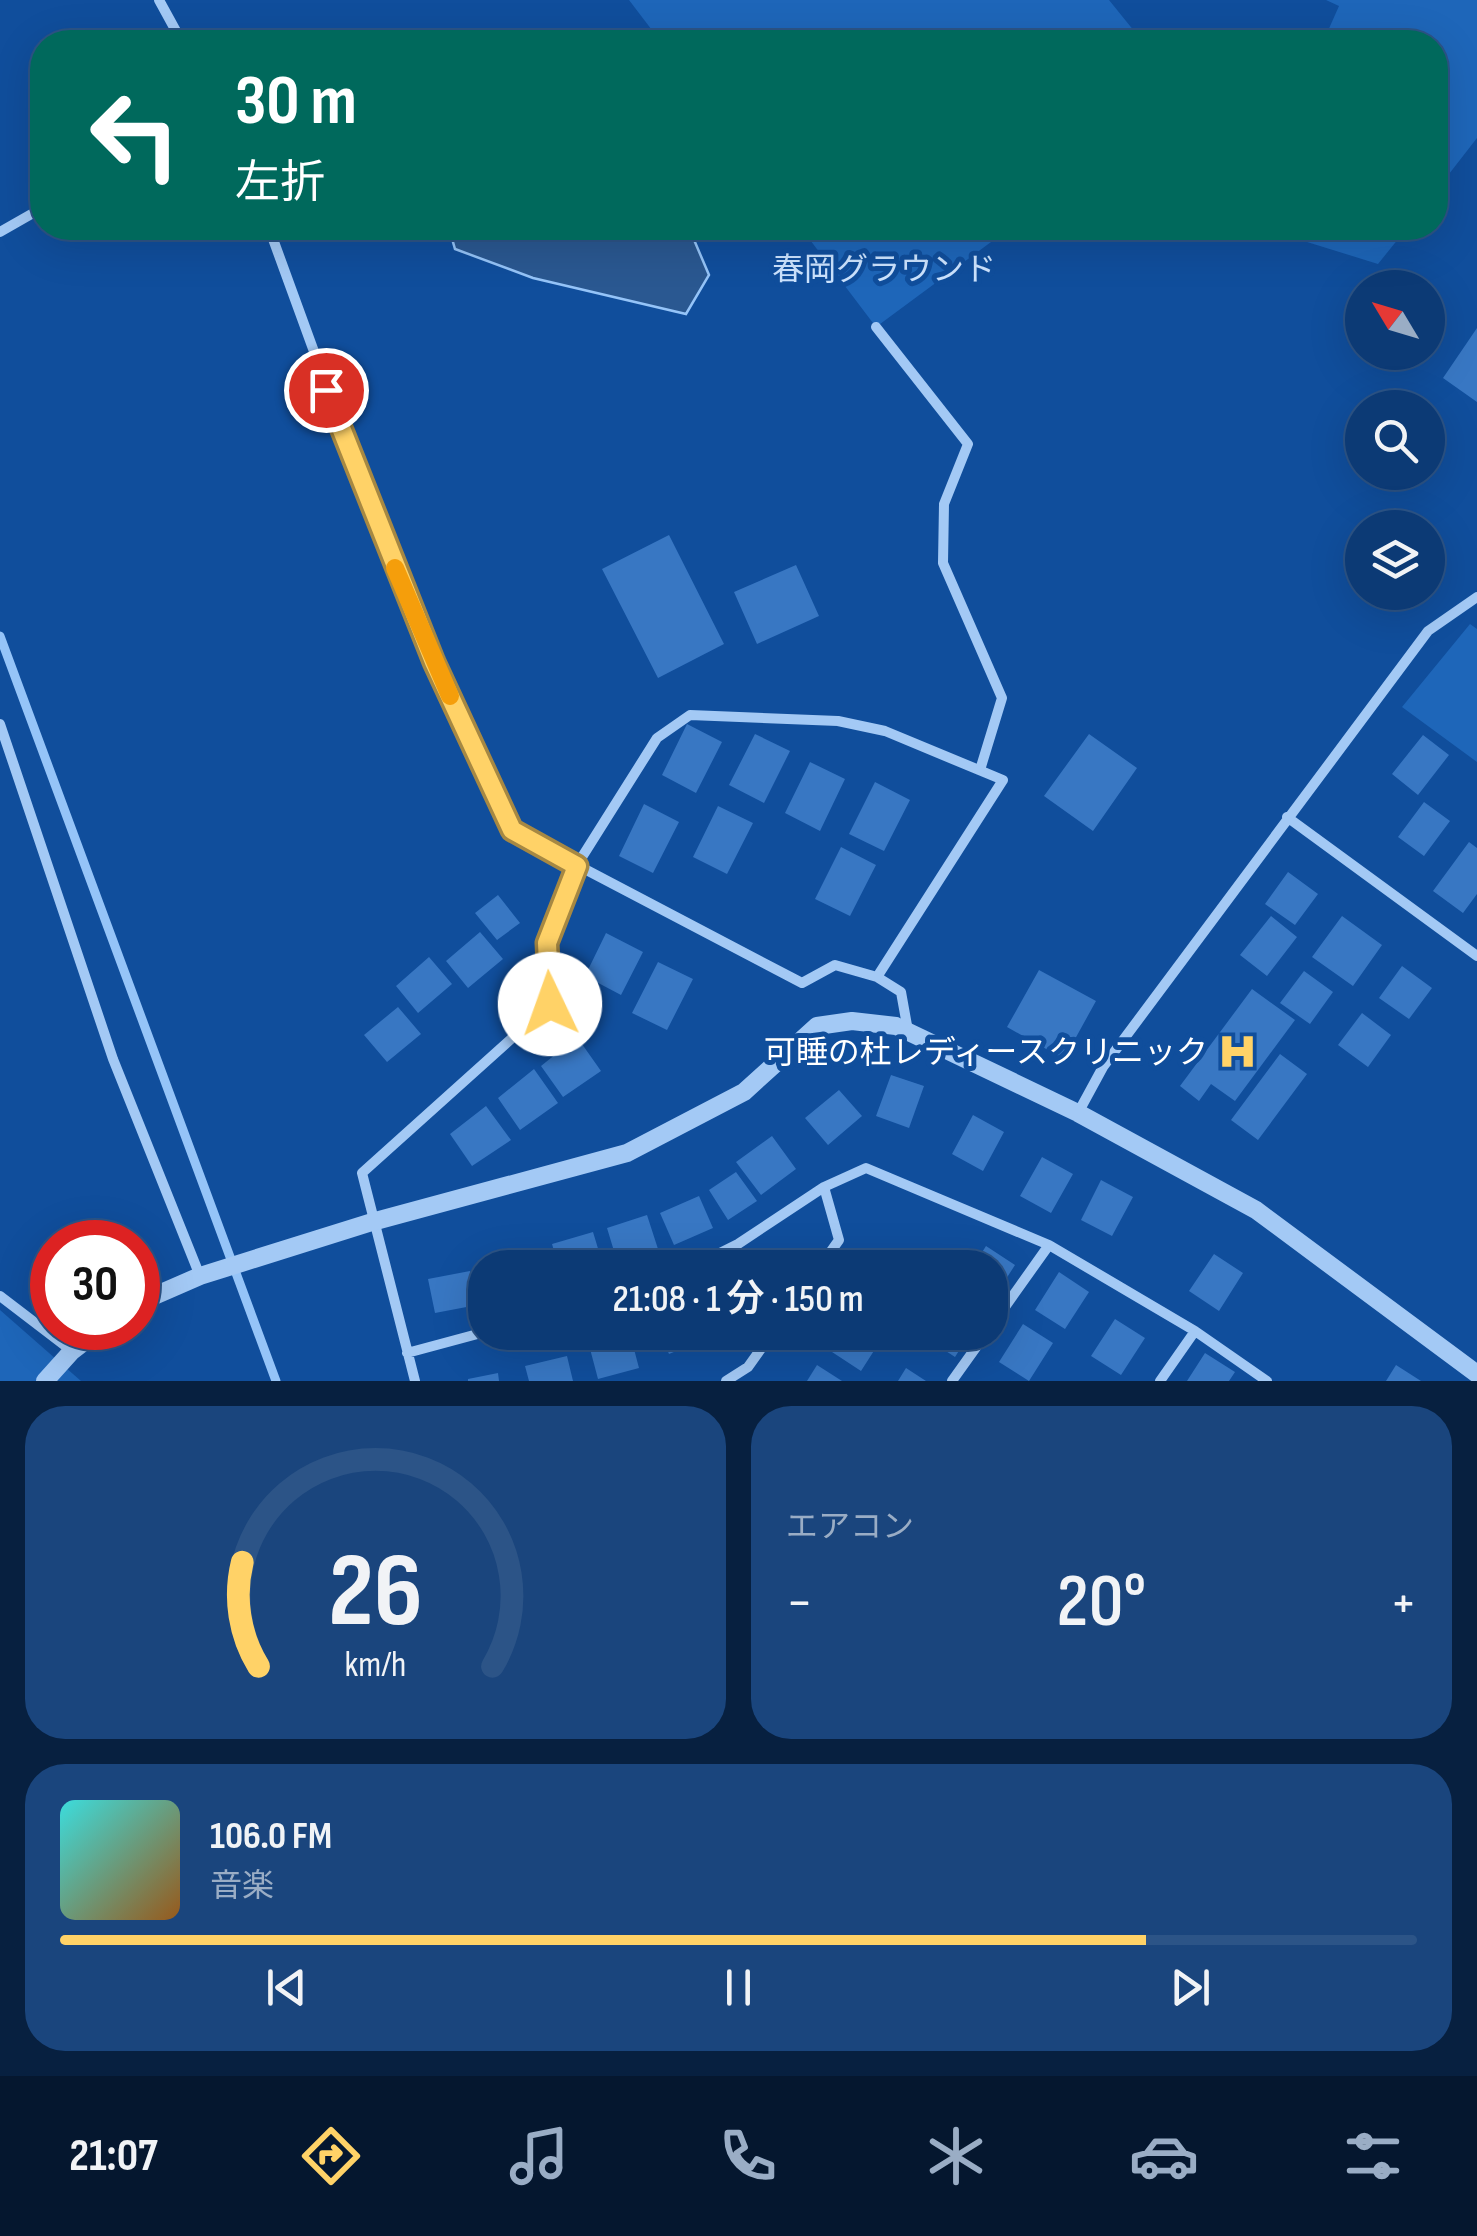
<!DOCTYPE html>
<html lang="ja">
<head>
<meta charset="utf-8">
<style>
  :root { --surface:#0c3a75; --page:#1a457d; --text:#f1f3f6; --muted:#9aadc5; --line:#2c5487; --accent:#ffd267 }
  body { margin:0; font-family:"Sofia Sans Condensed","Noto Sans JP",sans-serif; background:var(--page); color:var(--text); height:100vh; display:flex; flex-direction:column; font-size:38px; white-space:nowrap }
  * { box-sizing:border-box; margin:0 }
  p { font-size:32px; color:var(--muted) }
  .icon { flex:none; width:55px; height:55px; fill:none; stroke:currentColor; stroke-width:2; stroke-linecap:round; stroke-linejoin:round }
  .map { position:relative; height:1381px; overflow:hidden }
  .panel { display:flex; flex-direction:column; gap:25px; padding:25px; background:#072040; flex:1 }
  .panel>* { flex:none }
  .banner { position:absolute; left:30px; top:30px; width:1418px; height:210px; border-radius:40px; box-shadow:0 10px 40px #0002,0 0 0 2px var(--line); background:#00695c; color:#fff; overflow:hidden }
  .needle { width:65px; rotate:308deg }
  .fabs { position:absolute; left:1345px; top:270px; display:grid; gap:20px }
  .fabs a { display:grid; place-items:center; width:100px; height:100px; border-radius:50%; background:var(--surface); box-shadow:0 10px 40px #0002,0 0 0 2px var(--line); font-size:50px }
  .speed { position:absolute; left:30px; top:1220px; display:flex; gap:20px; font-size:50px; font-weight:700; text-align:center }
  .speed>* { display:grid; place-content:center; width:130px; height:130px; border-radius:50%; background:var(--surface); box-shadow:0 10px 40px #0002,0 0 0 2px var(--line); line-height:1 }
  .speed .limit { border:15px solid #d22; background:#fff; color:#111 }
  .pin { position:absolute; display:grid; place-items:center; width:85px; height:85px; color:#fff; margin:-42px; border:5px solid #fff; border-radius:50%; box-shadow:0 2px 10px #0007 }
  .me { position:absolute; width:110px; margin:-55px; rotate:357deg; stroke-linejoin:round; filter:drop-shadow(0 0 8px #0008) }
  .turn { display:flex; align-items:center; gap:35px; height:210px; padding:0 40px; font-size:45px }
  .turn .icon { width:130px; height:130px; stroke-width:2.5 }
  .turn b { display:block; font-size:70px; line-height:85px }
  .big { font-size:75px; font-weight:600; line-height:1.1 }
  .panel .card { flex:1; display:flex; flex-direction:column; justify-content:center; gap:15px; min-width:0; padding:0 35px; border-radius:40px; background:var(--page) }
  .panel .dial { align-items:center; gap:0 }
  .dial svg { height:260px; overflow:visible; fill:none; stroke:var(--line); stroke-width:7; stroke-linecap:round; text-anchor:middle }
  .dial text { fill:var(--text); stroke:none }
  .song { display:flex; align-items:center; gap:30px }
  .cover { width:120px; height:120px; border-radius:15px; background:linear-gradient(135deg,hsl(180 70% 55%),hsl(30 70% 35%)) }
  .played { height:10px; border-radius:5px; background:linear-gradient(90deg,var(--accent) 80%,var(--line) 80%) }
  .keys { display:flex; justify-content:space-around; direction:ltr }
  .heat { display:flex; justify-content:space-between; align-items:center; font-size:55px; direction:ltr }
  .panel .tiles { flex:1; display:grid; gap:25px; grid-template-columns:1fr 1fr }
  .card:last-child { grid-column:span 2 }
  .trip { position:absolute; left:468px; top:1250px; width:540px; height:100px; border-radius:40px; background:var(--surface); box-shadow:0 10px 40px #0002,0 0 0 2px var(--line); font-weight:600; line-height:100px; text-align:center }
  .tabs { display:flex; height:160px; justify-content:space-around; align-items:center; background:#05172f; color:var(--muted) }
  .tabs .icon { width:70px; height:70px }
  .tabs .current { color:var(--accent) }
  .tabs b { font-size:45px; color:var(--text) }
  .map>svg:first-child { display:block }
</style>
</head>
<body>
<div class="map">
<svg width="1477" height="1381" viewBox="0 0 1477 1381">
  <rect width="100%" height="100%" fill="#104e9c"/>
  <path fill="#1e66b9" d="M629 0H1109L1143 42H661Z
    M1326 0H1477V138L1435 192V42H1323L1339 6Z
    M801 228H1010L876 327Z
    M1262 228H1407L1378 264Z
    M1470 624 1477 629V762L1402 707Z
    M0 1310 81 1381H0Z"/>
  <path fill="#2a5891" stroke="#95c4f8" stroke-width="2.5" d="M449 228H689L709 275 686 314 533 278 455 249Z"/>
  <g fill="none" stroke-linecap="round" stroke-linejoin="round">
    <path stroke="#95c4f8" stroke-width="9" d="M0 636 276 1381"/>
  </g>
  <path fill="#3877c3" d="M1477 328V402L1443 378Z
    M669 535 724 644 658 678 602 569Z
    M796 565 819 616 757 644 734 592Z
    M687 724 722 742 696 793 662 775Z
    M755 734 790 751 764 803 729 785Z
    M1089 734 1137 768 1093 831 1044 796Z
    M1423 735 1449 755 1418 795 1392 774Z
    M810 762 845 779 820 831 785 813Z
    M875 782 910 800 884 851 849 834Z
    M1424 802 1450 821 1424 856 1398 837Z
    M644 804 679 822 653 873 619 856Z
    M718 806 753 823 727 874 693 857Z
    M1469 842 1477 848V894L1463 913 1433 891Z
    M841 847 876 865 850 916 815 899Z
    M1288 872 1318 894 1295 925 1265 904Z
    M498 895 520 923 497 940 475 913Z
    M1271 916 1297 937 1267 976 1240 955Z
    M1342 916 1382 945 1353 986 1312 957Z
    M480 932 503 959 468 988 446 961Z
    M606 933 643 952 621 995 585 976Z
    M429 957 452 984 418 1013 396 986Z
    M658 962 693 979 667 1030 632 1013Z
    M1402 966 1432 988 1409 1019 1379 998Z
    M1039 970 1096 1001 1064 1059 1007 1027Z
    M1304 971 1333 992 1310 1024 1280 1003Z
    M1252 989 1295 1020 1235 1101 1211 1084 1199 1101 1180 1086Z
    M398 1007 421 1034 387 1062 364 1035Z
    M1362 1013 1391 1035 1368 1067 1338 1045Z
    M577 1037 601 1071 563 1097 541 1066Z
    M1280 1054 1307 1074 1258 1140 1231 1120Z
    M534 1069 558 1103 520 1130 498 1098Z
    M891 1075 924 1086 909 1128 876 1116Z
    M839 1090 862 1116 828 1145 805 1118Z
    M486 1106 511 1140 472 1166 450 1134Z
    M973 1115 1004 1132 983 1171 952 1154Z
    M772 1136 796 1169 761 1195 736 1162Z
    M1042 1157 1073 1174 1051 1213 1020 1196Z
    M736 1172 757 1201 728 1220 709 1190Z
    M1101 1180 1133 1197 1112 1236 1081 1220Z
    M699 1196 713 1228 674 1245 660 1213Z
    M647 1215 658 1249 617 1261 607 1228Z
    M593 1232 603 1265 559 1268 552 1244Z
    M986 1246 1015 1265 990 1304V1268H972Z
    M529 1252 534 1268H489L488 1264Z
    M1214 1254 1243 1273 1219 1311 1189 1291Z
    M767 1257 771 1268H743V1267Z
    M470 1271 477 1305 435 1313 428 1279Z
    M1059 1272 1089 1292 1065 1329 1035 1310Z
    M1115 1319 1145 1338 1121 1375 1091 1356Z
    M1023 1324 1053 1343 1029 1381 999 1362Z
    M660 1332H708L710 1337 669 1354Z
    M844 1332H886L861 1371 832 1352Z
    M930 1332H971L955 1357 926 1338Z
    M630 1334 639 1368 598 1379 589 1345Z
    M1205 1353 1235 1372 1229 1381H1187Z
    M567 1356 573 1381H529L525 1366Z
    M817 1365 842 1381H807Z
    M1396 1365 1421 1381H1386Z
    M906 1368 926 1381H898Z
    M498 1373 499 1381H468V1379Z"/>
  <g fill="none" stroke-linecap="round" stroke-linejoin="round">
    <path stroke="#a3c9f5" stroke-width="10" d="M159 0 182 42
      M269 228 383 541 511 830 577 865 547 943 550 1004 362 1173 415 1381
      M0 232 42 208
      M876 327 968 444 944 504 943 563 1002 698 980 770
      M0 724 113 1059 200 1276
      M1287 817 1477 956
      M877 977 835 965 802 983 577 865 657 738 690 715 838 721 885 731 1003 780 877 977 901 992 908 1031
      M1078 1113 1103 1067 1428 631 1477 597
      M690 1268 738 1244 824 1187
      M819 1268 839 1240 824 1187 866 1168 1049 1245 1195 1331 1267 1381
      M0 1296 72 1351
      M990 1328 1049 1245
      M407 1353 485 1332
      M726 1381 748 1367 773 1332
      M952 1381 987 1332
      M1160 1381 1195 1331"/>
    <path stroke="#a3c9f5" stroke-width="18" d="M138 1303 200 1276 372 1222 627 1153 744 1092 817 1026 852 1021 896 1026 1078 1113 1256 1210 1477 1374
      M45 1381 72 1351 102 1328"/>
  </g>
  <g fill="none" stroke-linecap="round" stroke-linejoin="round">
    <defs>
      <path id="route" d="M326 390 434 662 512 830 577 866 547 943 550 1004"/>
    </defs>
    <use href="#route" stroke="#a68843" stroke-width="25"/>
    <use href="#route" stroke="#ffd267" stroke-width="18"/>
    <path stroke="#f59e0b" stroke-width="18" d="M395 568 450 696"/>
  </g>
  <defs>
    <symbol id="hospital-bare" viewBox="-9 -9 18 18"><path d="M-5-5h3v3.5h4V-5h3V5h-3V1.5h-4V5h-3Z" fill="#ffd267" stroke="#104e9c" stroke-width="2.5" paint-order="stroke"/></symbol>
  </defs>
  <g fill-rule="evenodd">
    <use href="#hospital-bare" x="1210" y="1024" width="55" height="55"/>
  </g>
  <g text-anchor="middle" stroke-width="10" stroke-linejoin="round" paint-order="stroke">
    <g font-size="32" fill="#cce3fe" stroke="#104e9c">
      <text x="884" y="280">春岡グラウンド</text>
    </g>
    <g font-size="32" fill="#fff" stroke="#104e9c" text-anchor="end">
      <text x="1208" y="1063">可睡の杜レディースクリニック</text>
    </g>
  </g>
</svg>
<div class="fabs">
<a><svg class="needle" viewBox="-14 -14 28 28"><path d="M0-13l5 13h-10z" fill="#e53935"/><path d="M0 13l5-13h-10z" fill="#9aadc5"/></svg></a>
<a><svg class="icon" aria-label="search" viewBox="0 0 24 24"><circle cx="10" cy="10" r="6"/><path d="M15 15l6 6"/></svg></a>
<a><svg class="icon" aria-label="layers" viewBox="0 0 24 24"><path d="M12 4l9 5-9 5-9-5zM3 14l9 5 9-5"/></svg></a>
</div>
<div class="speed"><div class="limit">30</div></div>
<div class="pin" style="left:326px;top:390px;background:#d93025"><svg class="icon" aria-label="arrive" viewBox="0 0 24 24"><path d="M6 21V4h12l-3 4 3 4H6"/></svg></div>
<svg class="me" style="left:550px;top:1004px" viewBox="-20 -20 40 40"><circle r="19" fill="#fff"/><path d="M0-13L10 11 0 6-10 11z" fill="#ffd267"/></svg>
<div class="trip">21:08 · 1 分 · 150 m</div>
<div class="banner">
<div class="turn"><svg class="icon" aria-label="left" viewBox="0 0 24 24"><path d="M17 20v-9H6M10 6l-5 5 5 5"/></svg><div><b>30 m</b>左折</div></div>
</div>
</div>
<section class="panel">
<div class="tiles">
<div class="card dial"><svg viewBox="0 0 100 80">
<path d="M14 69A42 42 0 1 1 86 69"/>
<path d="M14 69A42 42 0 0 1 9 37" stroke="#ffd267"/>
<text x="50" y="56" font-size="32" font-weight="700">26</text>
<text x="50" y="72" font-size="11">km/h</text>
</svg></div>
<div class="card"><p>エアコン</p>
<div class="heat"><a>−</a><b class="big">20°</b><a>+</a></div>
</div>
<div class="card">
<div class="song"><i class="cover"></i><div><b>106.0 FM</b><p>音楽</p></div></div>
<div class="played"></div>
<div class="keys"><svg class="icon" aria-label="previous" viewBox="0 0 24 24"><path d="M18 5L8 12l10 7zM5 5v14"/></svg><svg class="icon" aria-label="pause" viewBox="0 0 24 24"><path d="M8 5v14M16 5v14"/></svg><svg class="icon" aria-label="next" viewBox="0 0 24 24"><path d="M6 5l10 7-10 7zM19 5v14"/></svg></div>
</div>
</div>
</section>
<nav class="tabs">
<b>21:07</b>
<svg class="icon current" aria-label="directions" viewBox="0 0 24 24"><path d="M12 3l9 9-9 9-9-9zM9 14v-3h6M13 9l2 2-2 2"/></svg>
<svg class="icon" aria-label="music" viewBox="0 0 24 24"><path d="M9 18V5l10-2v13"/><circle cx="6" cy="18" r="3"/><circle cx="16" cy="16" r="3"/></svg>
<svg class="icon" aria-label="phone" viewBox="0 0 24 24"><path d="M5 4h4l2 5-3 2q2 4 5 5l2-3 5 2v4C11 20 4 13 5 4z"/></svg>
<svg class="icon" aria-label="climate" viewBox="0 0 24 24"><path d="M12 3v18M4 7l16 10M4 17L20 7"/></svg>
<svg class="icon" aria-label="car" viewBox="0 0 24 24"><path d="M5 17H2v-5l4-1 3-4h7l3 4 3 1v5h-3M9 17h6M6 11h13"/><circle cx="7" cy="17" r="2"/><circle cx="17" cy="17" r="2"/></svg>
<svg class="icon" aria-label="filters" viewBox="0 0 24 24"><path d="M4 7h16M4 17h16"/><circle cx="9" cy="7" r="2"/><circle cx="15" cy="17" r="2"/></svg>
</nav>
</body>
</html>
